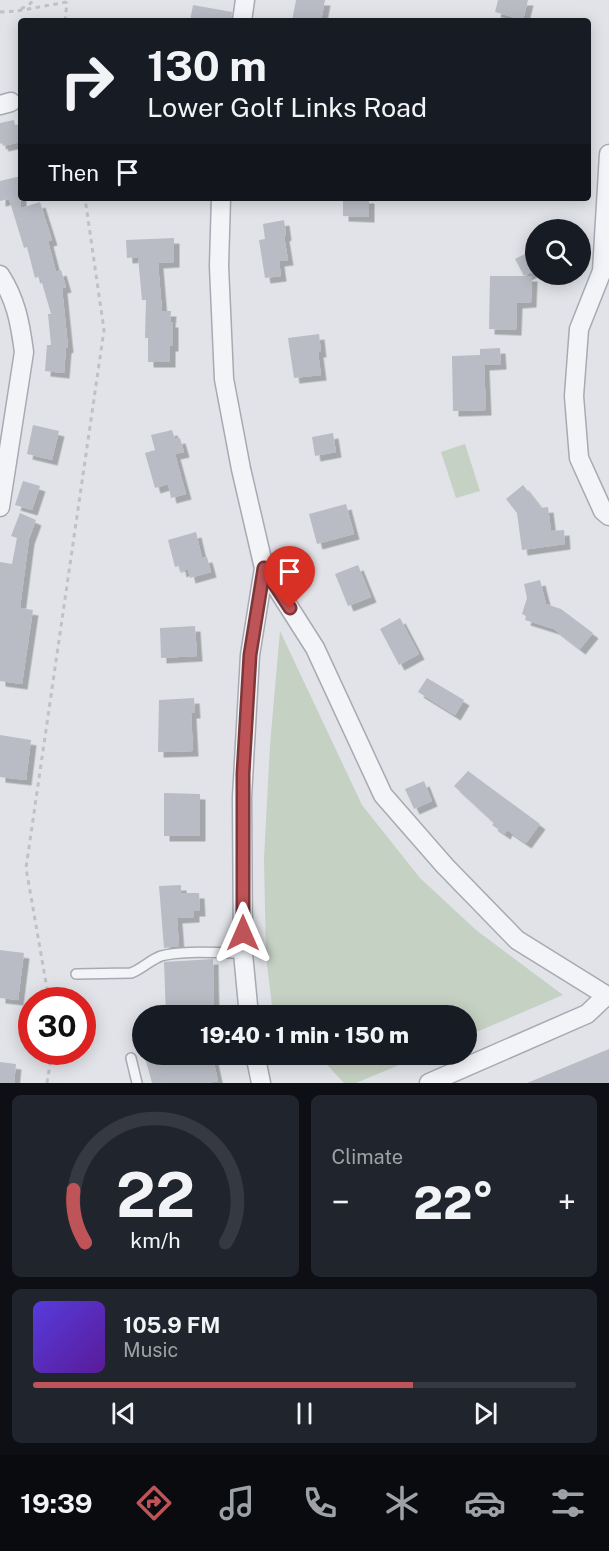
<!DOCTYPE html>
<html lang="en">
<head>
<meta charset="utf-8">
<style>
  :root { --surface:#171b24; --page:#20242c; --text:#f1f3f6; --muted:#9ea1a6; --line:#363941; --accent:#bf5458 }
  body { margin:0; font-family:"Public Sans",sans-serif; background:var(--page); color:var(--text); height:100vh; display:flex; flex-direction:column; font-size:22px; white-space:nowrap }
  * { box-sizing:border-box; margin:0 }
  p { font-size:20px; color:var(--muted) }
  .icon { flex:none; width:33px; height:33px; fill:none; stroke:currentColor; stroke-width:2; stroke-linecap:round; stroke-linejoin:round }
  .map { position:relative; height:1083px; overflow:hidden }
  .drawer { display:flex; flex-direction:column; gap:12px; padding:12px; background:#0d0f14; flex:1 }
  .drawer>* { flex:none }
  .banner { position:absolute; left:18px; top:18px; width:573px; height:183px; border-radius:6px; box-shadow:0 3px 15px #0003; background:#171b24; color:var(--text); overflow:hidden }
  .buttons { position:absolute; left:525px; top:219px; display:grid; gap:12px }
  .buttons a { display:grid; place-items:center; width:66px; height:66px; border-radius:50%; background:var(--surface); box-shadow:0 3px 15px #0003; font-size:30px }
  .speed { position:absolute; left:18px; top:987px; display:flex; gap:12px; font-size:30px; font-weight:700; text-align:center }
  .speed>* { display:grid; place-content:center; width:78px; height:78px; border-radius:50%; background:var(--surface); box-shadow:0 3px 15px #0003; line-height:1 }
  .speed .limit { border:9px solid #d22; background:#fff; color:#111 }
  .pin { position:absolute; display:grid; place-items:center; width:51px; height:51px; color:#fff; margin:-62px -26px; border-radius:50% 50% 50% 0; rotate:-45deg; box-shadow:0 0 6px #0007 }
  .pin .icon { rotate:45deg }
  .me { position:absolute; width:66px; margin:-33px; rotate:0deg; stroke-linejoin:round; filter:drop-shadow(0 0 4px #0008) }
  .turn { display:flex; align-items:center; gap:21px; height:126px; padding:0 30px; font-size:27px }
  .turn .icon { width:78px; height:78px; stroke-width:2.5 }
  .turn b { display:block; font-size:42px; line-height:51px }
  .then { display:flex; align-items:center; height:57px; padding:0 30px; background:#0003; gap:12px; font-size:22px }
  .big { font-size:45px; font-weight:800; line-height:1.1 }
  .drawer .card { flex:1; display:flex; flex-direction:column; justify-content:center; gap:9px; min-width:0; padding:0 21px; border-radius:9px; background:var(--page) }
  .drawer .dial { align-items:center; gap:0 }
  .dial svg { height:156px; overflow:visible; fill:none; stroke:var(--line); stroke-width:7; stroke-linecap:round; text-anchor:middle }
  .dial text { fill:var(--text); stroke:none }
  .song { display:flex; align-items:center; gap:18px }
  .cover { width:72px; height:72px; border-radius:9px; background:linear-gradient(135deg,hsl(250 70% 55%),hsl(270 70% 35%)) }
  .played { height:6px; border-radius:3px; background:linear-gradient(90deg,var(--accent) 70%,var(--line) 70%) }
  .keys { display:flex; justify-content:space-around; direction:ltr }
  .heat { display:flex; justify-content:space-between; align-items:center; font-size:33px; direction:ltr }
  .drawer .tiles { flex:1; display:grid; gap:12px; grid-template-columns:1fr 1fr }
  .card:last-child { grid-column:span 2 }
  .trip { position:absolute; left:132px; top:1005px; width:345px; height:60px; border-radius:30px; background:var(--surface); box-shadow:0 3px 15px #0003; font-weight:800; line-height:60px; text-align:center }
  .tabs { display:flex; height:96px; justify-content:space-around; align-items:center; background:#090b0e; color:var(--muted) }
  .tabs .icon { width:42px; height:42px }
  .tabs .selected { color:var(--accent) }
  .tabs b { font-size:27px; color:var(--text) }
  .map>svg:first-child { display:block }
</style>
</head>
<body>
<div class="map">
<svg width="609" height="1083" viewBox="0 0 609 1083">
  <defs>
    <filter id="shadow"><feDropShadow dx="5.5" dy="5.5" stdDeviation="0" flood-color="#0004"/></filter>
  </defs>
  <rect width="100%" height="100%" fill="#e1e3e8"/>
  <path fill="#c5d1c3" d="M465 444 480 491 456 498 441 452Z
    M280 631 362 805 420 878 476 930 563 995 467 1036 466 1016H281L272 1006 266 956 264 859 270 745Z
    M318 1055H423L356 1083H344Z"/>
  <path fill="#b9bcc4" filter="url(#shadow)" d="M296 0H325L321 21H292Z
    M498 0H528L523 20 495 12Z
    M193 5 232 12 231 21H190Z
    M14 120 15 125 21 124V142L3 146 2 143 0 144V123Z
    M21 176V208L40 202 52 240 48 241 56 272 61 270 66 287 62 288 68 347 66 348 64 373 45 371 47 345H51L48 314H51L40 276 35 278 27 247 24 248 9 199 0 201V181Z
    M343 198H369V217L343 216Z
    M284 220 286 235 284 236 288 260 279 261 281 276 265 278 259 240 265 239 263 224Z
    M174 238V262L158 263 162 311H171L170 322H173V346H170V362H148V338H145L146 300H142L138 257 127 258 126 240Z
    M531 251 536 259V270L524 276 515 259Z
    M490 276H532L531 302 517 303 516 330 489 329Z
    M319 334 321 352H318L321 375 294 378 288 338Z
    M500 348 501 364 484 365 486 410 453 411 452 356 480 355V349Z
    M33 425 59 431 52 460 27 454Z
    M172 430 175 439 180 438 184 452 175 454 186 494 171 498 168 484 155 488 145 453 155 450 151 435Z
    M333 433 336 452 315 456 312 437Z
    M23 481 40 486 32 510 15 505Z
    M523 485 541 508 548 507 551 531 564 530 565 544 522 550 517 513 506 499Z
    M346 504 354 534 317 544 309 514Z
    M20 513 36 520 29 539 20 608 33 610 22 684 0 681V562L12 564 17 538 11 536Z
    M196 532 202 558 207 557 211 572 190 578 188 569 181 572 180 566 175 567 168 540Z
    M358 565 371 597 348 606 335 574Z
    M540 580 546 604 561 609 593 633 580 649 554 629 525 620 526 616 522 614 527 598 524 584Z
    M400 618 419 654 399 665 380 629Z
    M195 626 197 656 161 658 160 628Z
    M427 678 464 700 455 715 418 692Z
    M194 698 195 713H191L193 751 158 752 159 700Z
    M0 735 31 740 26 780 0 777Z
    M468 771 540 824 526 843 507 830 505 834 492 825 494 823 454 786Z
    M424 781 432 801 414 809 405 789Z
    M164 793 200 794V836H164Z
    M181 885V893H199L200 911H194V917L177 918 179 946 164 948 159 886Z
    M0 950 24 953 18 1000 0 998Z
    M213 959 214 1012H208L209 1016H166L164 962Z
    M609 1049V1083H527Z
    M144 1054H212L218 1081 207 1083H152Z
    M0 1062 16 1064 14 1083H0Z"/>
  <g fill="none" stroke-linecap="round" stroke-linejoin="round">
    <defs>
      <path id="service" d="M76 974 131 973C142 969 150 960 161 956 181 950 220 953 243 953
        M131 1058 137 1083"/>
      <path id="minor" d="M242 21 245 0
        M0 105 11 102
        M609 154 602 271 579 329 574 396 579 458 603 511 609 516
        M221 198 219 266 224 379 241 469 264 568 315 648 383 795 445 866 517 940 609 997
        M0 275C16 300 20 322 24 352L0 507
        M249 1016 243 953 242 797 250 655 264 568
        M255 1054 261 1083
        M429 1083 587 1014 606 996"/>
    </defs>
    <use href="#service" stroke="#a7aab2" stroke-width="12"/>
    <use href="#minor" stroke="#a7aab2" stroke-width="21"/>
    <path stroke="#bfc1c7" stroke-width="3" stroke-dasharray="4.5 4.5" stroke-linecap="butt" d="M21 9 31 3 32 0
      M0 12 17 11 67 2
      M65 21 67 2
      M49 1000 26 868 104 330 85 198
      M47 1083 52 1052"/>
    <use href="#service" stroke="#f3f4f7" stroke-width="9"/>
    <use href="#minor" stroke="#f3f4f7" stroke-width="18"/>
  </g>
  <g fill="none" stroke-linecap="round" stroke-linejoin="round">
    <defs>
      <path id="route" d="M243 933V774L250 655 264 568 290 608"/>
    </defs>
    <use href="#route" stroke="#7c3739" stroke-width="15"/>
    <use href="#route" stroke="#bf5458" stroke-width="10"/>
  </g>
</svg>
<div class="buttons">
<a><svg class="icon" aria-label="search" viewBox="0 0 24 24"><circle cx="10" cy="10" r="6"/><path d="M15 15l6 6"/></svg></a>
</div>
<div class="speed"><div class="limit">30</div></div>
<div class="pin" style="left:290px;top:608px;background:#d93025"><svg class="icon" aria-label="arrive" viewBox="0 0 24 24"><path d="M6 21V4h12l-3 4 3 4H6"/></svg></div>
<svg class="me" style="left:243px;top:933px" viewBox="-20 -20 40 40"><path d="M0-17L14 15 0 8-14 15z" fill="#bf5458" stroke="#fff" stroke-width="4"/></svg>
<div class="trip">19:40 · 1 min · 150 m</div>
<div class="banner">
<div class="turn"><svg class="icon" aria-label="right" viewBox="0 0 24 24"><path d="M7 20v-9h11M14 6l5 5-5 5"/></svg><div><b>130 m</b>Lower Golf Links Road</div></div>
<div class="then">Then<svg class="icon" aria-label="arrive" viewBox="0 0 24 24"><path d="M6 21V4h12l-3 4 3 4H6"/></svg></div>
</div>
</div>
<section class="drawer">
<div class="tiles">
<div class="card dial"><svg viewBox="0 0 100 80">
<path d="M14 69A42 42 0 1 1 86 69"/>
<path d="M14 69A42 42 0 0 1 8 42" stroke="#bf5458"/>
<text x="50" y="56" font-size="32" font-weight="700">22</text>
<text x="50" y="72" font-size="11">km/h</text>
</svg></div>
<div class="card"><p>Climate</p>
<div class="heat"><a>−</a><b class="big">22°</b><a>+</a></div>
</div>
<div class="card">
<div class="song"><i class="cover"></i><div><b>105.9 FM</b><p>Music</p></div></div>
<div class="played"></div>
<div class="keys"><svg class="icon" aria-label="previous" viewBox="0 0 24 24"><path d="M18 5L8 12l10 7zM5 5v14"/></svg><svg class="icon" aria-label="pause" viewBox="0 0 24 24"><path d="M8 5v14M16 5v14"/></svg><svg class="icon" aria-label="next" viewBox="0 0 24 24"><path d="M6 5l10 7-10 7zM19 5v14"/></svg></div>
</div>
</div>
</section>
<nav class="tabs">
<b>19:39</b>
<svg class="icon selected" aria-label="directions" viewBox="0 0 24 24"><path d="M12 3l9 9-9 9-9-9zM9 14v-3h6M13 9l2 2-2 2"/></svg>
<svg class="icon" aria-label="music" viewBox="0 0 24 24"><path d="M9 18V5l10-2v13"/><circle cx="6" cy="18" r="3"/><circle cx="16" cy="16" r="3"/></svg>
<svg class="icon" aria-label="phone" viewBox="0 0 24 24"><path d="M5 4h4l2 5-3 2q2 4 5 5l2-3 5 2v4C11 20 4 13 5 4z"/></svg>
<svg class="icon" aria-label="climate" viewBox="0 0 24 24"><path d="M12 3v18M4 7l16 10M4 17L20 7"/></svg>
<svg class="icon" aria-label="car" viewBox="0 0 24 24"><path d="M5 17H2v-5l4-1 3-4h7l3 4 3 1v5h-3M9 17h6M6 11h13"/><circle cx="7" cy="17" r="2"/><circle cx="17" cy="17" r="2"/></svg>
<svg class="icon" aria-label="filters" viewBox="0 0 24 24"><path d="M4 7h16M4 17h16"/><circle cx="9" cy="7" r="2"/><circle cx="15" cy="17" r="2"/></svg>
</nav>
</body>
</html>
